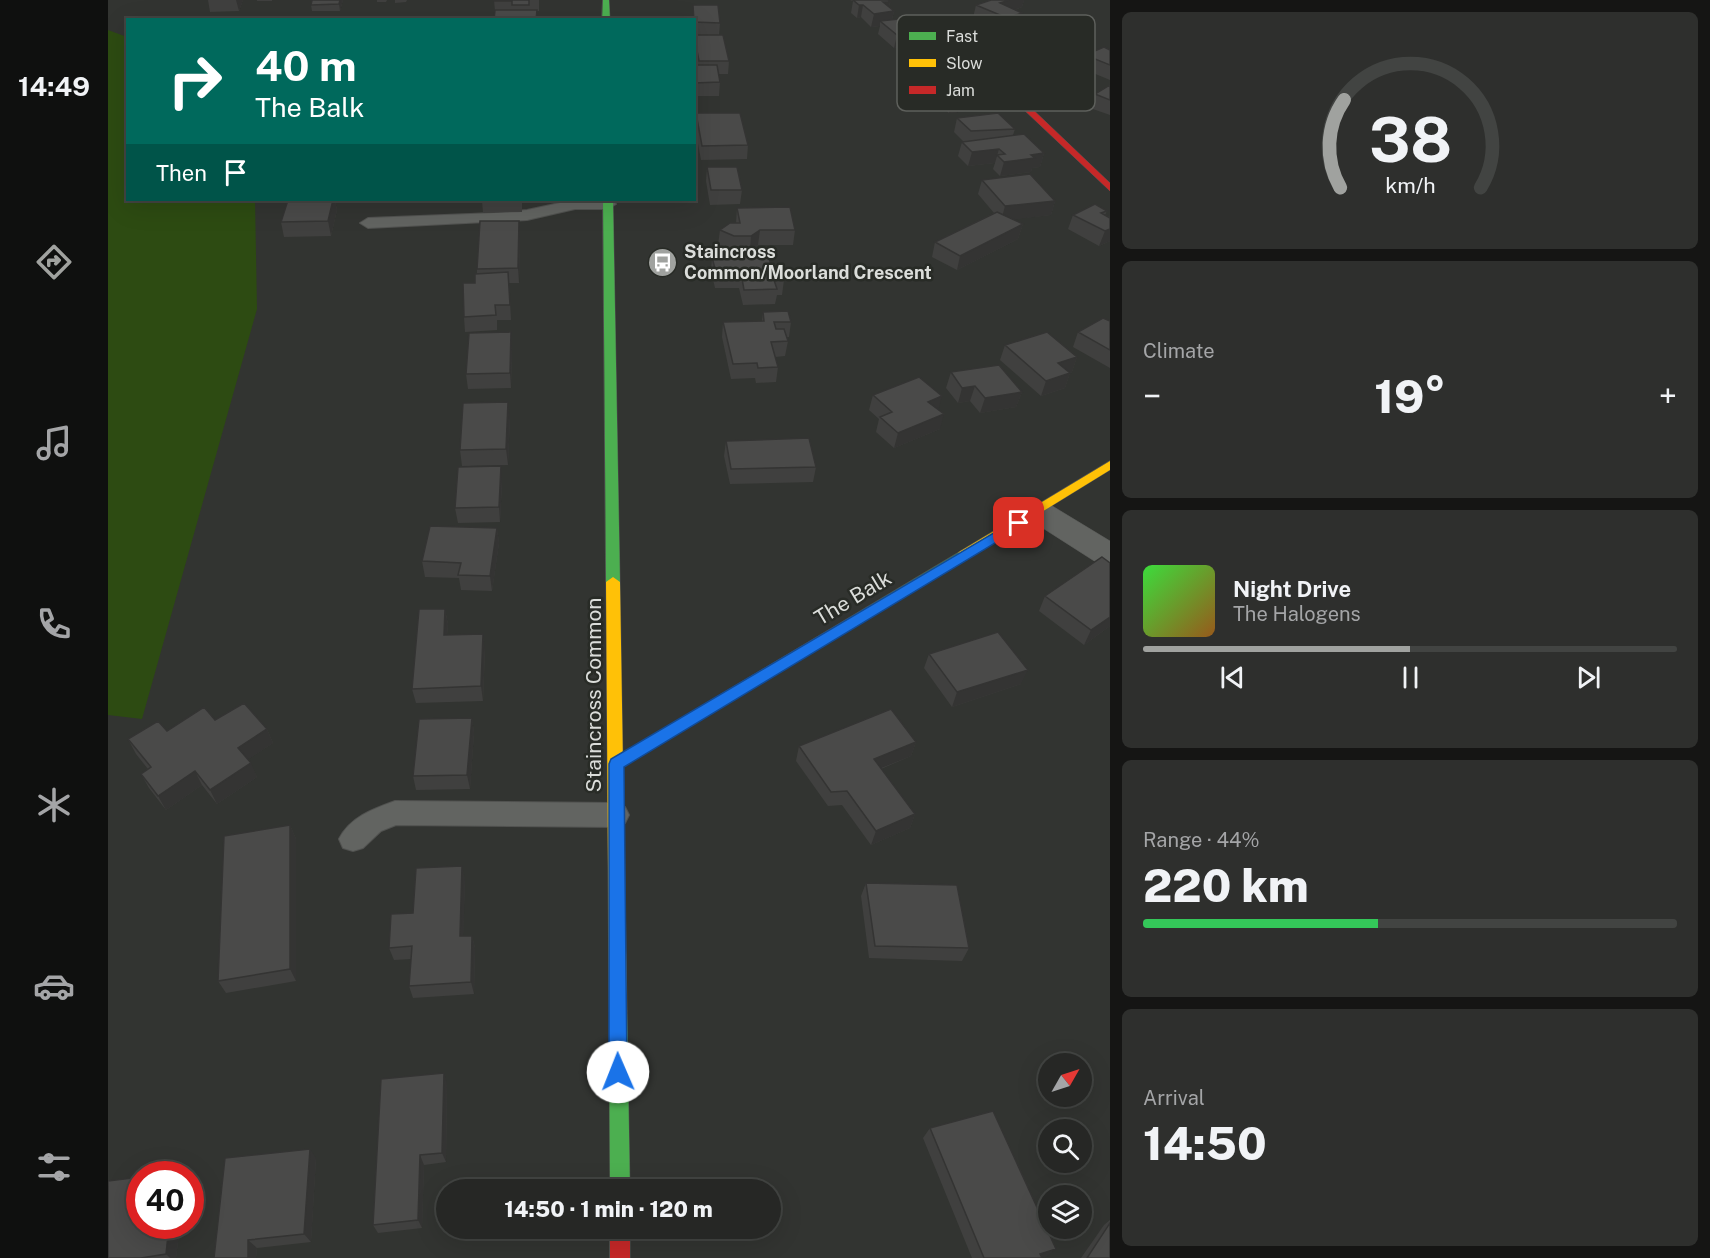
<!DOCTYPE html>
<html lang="en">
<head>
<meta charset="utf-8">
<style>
  :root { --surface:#262725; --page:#2e2f2d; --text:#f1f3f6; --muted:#a4a5a7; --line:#424442; --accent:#a0a29f }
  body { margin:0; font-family:"Public Sans",sans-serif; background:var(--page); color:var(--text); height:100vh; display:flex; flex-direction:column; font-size:22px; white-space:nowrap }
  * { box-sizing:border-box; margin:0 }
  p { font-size:20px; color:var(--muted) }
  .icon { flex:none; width:33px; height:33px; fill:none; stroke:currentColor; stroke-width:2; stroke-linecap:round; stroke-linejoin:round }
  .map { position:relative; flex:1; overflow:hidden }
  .sheet { display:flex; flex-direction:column; gap:12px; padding:12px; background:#151514; width:600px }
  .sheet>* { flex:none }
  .top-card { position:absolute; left:18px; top:18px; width:570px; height:183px; border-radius:0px; box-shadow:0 6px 24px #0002,0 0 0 2px var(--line); background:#00695c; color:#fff; overflow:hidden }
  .needle { width:39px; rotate:51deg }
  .controls { position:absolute; left:930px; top:1053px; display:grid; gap:12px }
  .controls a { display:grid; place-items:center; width:54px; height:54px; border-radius:50%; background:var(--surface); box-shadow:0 6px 24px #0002,0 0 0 2px var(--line); font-size:30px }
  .speed { position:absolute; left:18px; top:1161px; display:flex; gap:12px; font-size:30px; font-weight:700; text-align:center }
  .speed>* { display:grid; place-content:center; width:78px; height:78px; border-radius:50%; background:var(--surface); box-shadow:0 6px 24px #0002,0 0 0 2px var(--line); line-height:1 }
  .speed .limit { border:9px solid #d22; background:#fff; color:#111 }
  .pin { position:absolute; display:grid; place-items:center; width:51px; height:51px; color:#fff; margin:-26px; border-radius:12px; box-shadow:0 3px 9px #0006 }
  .me { position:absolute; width:66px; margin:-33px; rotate:359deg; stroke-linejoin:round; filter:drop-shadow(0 0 4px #0008) }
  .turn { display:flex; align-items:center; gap:21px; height:126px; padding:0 30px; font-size:27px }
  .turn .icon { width:78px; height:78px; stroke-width:2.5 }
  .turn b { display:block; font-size:42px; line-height:51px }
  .then { display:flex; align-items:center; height:57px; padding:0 30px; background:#0003; gap:12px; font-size:22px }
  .big { font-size:45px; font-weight:800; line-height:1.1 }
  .sheet .card { flex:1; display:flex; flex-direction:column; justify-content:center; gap:9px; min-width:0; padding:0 21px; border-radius:9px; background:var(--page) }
  .sheet .dial { align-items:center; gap:0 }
  .dial svg { height:156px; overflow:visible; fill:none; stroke:var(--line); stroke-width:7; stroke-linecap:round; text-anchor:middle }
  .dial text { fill:var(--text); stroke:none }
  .song { display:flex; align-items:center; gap:18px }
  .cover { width:72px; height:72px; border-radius:9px; background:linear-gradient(135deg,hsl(120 70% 55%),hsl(30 70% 35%)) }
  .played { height:6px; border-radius:3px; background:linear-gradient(90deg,var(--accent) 50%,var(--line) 50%) }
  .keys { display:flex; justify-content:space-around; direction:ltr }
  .heat { display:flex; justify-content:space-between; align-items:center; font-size:33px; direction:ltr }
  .charge { height:9px; border-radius:4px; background:linear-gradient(90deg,#34c759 44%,var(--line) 0) }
  .trip { position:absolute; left:328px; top:1179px; width:345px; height:60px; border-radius:30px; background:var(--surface); box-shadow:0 6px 24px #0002,0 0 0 2px var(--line); font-weight:800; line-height:60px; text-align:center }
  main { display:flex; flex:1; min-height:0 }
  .tab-bar { display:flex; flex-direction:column; width:108px; justify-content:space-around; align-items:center; background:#0f100f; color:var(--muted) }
  .tab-bar .icon { width:42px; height:42px }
  .tab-bar .active { color:var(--accent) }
  .tab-bar b { font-size:27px; color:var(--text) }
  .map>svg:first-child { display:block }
</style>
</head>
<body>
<main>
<nav class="tab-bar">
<b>14:49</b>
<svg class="icon active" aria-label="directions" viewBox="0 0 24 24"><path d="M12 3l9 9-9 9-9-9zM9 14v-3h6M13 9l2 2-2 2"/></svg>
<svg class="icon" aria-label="music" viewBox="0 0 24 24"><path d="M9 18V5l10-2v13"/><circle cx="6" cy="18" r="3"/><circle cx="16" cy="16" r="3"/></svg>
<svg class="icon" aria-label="phone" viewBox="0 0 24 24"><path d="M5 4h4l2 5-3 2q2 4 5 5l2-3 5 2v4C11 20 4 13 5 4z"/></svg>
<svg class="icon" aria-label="climate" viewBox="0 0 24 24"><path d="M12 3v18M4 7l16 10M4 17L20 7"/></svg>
<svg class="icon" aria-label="car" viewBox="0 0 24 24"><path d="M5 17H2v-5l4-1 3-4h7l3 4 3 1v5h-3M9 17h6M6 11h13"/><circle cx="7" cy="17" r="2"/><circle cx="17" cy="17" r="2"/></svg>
<svg class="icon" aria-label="filters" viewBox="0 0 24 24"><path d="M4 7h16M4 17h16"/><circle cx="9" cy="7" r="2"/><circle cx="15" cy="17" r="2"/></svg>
</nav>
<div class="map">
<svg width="1002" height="1258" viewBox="0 0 1002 1258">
  <rect width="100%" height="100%" fill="#323431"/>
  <path fill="#2d4b12" d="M0 30 19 37 20 200H147L149 309 34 719 0 715Z"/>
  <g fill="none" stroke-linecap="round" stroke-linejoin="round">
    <defs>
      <path id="lane" d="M466 200H501L508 204 500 209H467L419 220 260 228 252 223 260 218 387 213 419 210Z
        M287 801 507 803 517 807 521 815 517 823 507 827 288 825 273 831 255 848 245 851 235 848 231 839C242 817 265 809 287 801Z"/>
      <path id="street" d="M930 501 941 504 1002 541V567L991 564 919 518 915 511 919 504Z"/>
      <path id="fast" d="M495 0H501L502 20H494Z
        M495 200H505L512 582 505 587 498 582Z
        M855 550 861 555 859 558 513 768 508 770 503 768 501 764 503 760Z
        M510 1002 516 1005 519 1011 522 1190H502L501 1011 504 1005Z"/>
      <path id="slow" d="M1002 461V470L859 558H851L849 555 851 552Z
        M505 577 512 582 519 1011 516 1017 510 1020 504 1017 501 1011 498 582Z"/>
      <path id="jam" d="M827 22H833L1002 183V191L827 26Z
        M502 1228H522V1258H502Z"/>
    </defs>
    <use href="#lane" stroke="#515250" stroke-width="2"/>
    <use href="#street" stroke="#515250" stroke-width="1"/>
    <use href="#fast" stroke="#515250" stroke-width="1"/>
    <use href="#slow" stroke="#515250" stroke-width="1"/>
    <use href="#jam" stroke="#515250" stroke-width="1"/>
    <use href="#lane" fill="#626461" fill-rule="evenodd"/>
    <use href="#street" fill="#626461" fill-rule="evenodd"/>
    <use href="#fast" fill="#4caf50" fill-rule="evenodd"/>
    <use href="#slow" fill="#ffc107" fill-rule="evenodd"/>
    <use href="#jam" fill="#c62828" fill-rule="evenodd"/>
  </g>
  <path fill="#40403f" d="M100 0H135L131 11 102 12Z
    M149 0H164V1H149Z
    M204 0H235L232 11H204L203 5Z
    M269 0H279L278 2H269Z
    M287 0H299L298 2 287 3Z
    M386 0H431V11H387Z
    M742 0H780L782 2 781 7 786 11 784 20 815 44 786 48 770 34 772 26 763 27 753 17 749 18 743 13 745 1Z
    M883 0H916L914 7 907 10 911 25 895 31 865 18 868 5Z
    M585 5 612 23 611 35 621 61 620 74H611L612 82 611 96H586V65H588L586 56V20H585Z
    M917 29 946 33 965 36 961 49 937 59 925 54 927 48 913 42Z
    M793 49 834 52 832 58 836 78 864 91 870 96 866 110 841 113 820 93 823 80 816 81 802 68H797L791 63Z
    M1002 50V80L973 68 977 55Z
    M1002 85V115L982 108 987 94Z
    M588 113 640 145 639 159 593 160 587 127Z
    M849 118 907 129 905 135 936 153 932 167 924 168 923 172 892 176 885 169 887 163 860 166 850 156 854 142H856L846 132Z
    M599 167 634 190 632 204 602 205 598 181Z
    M874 180 947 201 943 215 905 219 915 224 910 239 849 270 824 257 827 242 886 213 870 194Z
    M180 200H227L229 210 223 236 176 237 173 222Z
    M374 200H414V212L375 213Z
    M629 208 687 230 685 245H650L642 251H624L610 245 612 230 628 223Z
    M999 211 997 215 1002 217V241L991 246 960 229 965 215Z
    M412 235 411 283H401L403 320H389V330L357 332 356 317 369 274V269Z
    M604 257 665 271 676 280 674 295H669L667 304 635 305 631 288H607L603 271Z
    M655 312 683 322 681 337H678L680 341 677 356 667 357 670 367 668 382 648 383 647 378 623 379 614 337 615 322 654 321Z
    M1002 321V368L965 347 970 332Z
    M897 345 969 357 964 372 962 373 957 388 933 396 892 360Z
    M404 347 403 388 360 389 358 374Z
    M843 372 914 392 908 407 872 413 862 401 850 403 838 388Z
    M765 395 830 410 832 429 786 448 768 432 771 419 761 410Z
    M402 417 400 465 354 466 352 450Z
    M618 441 708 467 705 482 622 484 616 456Z
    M394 482 392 522 350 523 347 508Z
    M389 528 391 543 384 591 353 590 351 578 317 577 314 561Z
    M1002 563V626L976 645 931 611 937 596Z
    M337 609 340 624 339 635 377 649 375 701 308 703 304 689Z
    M821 654 913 684 844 707 816 668Z
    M364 718 366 733 362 789 308 790 305 776Z
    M107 720 159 729 165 743 140 759 149 777 109 804 94 785 58 810 41 788 33 774 40 769 28 754 20 739Z
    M808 742 803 756 773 769 807 814 802 828 763 845 734 805 720 806 688 761 691 746Z
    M182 825 188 839V981L118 993 110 981Z
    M357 879 355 936H364L367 948 366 994 305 998 301 986 303 959 286 960 281 948 305 913Z
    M758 883 861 948 854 961 761 958 753 896Z
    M339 1084 338 1162 316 1165 314 1228 270 1233 265 1225Z
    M822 1128 938 1257 864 1258 815 1138Z
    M208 1158 203 1242 149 1248 148 1258H106Z
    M1002 1220V1258H973L996 1225Z
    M32 1226H72L68 1258H0Z"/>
  <path fill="#343433" d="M128 0H135L131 11Z
    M232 0H235L232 11 231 4Z
    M902 0H916L914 7 892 15V3Z
    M775 2H782L780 12 786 11 783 24 772 21V26L763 27 766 14Z
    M751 5H755L753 17 749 18Z
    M914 13 911 25 895 31 899 18Z
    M817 31 815 44 786 48 789 35Z
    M965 36 961 49 937 59 941 46Z
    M834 52 831 65 826 53Z
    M804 54 802 68H797L799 55Z
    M839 65 836 78 816 81 819 67Z
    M867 82 863 95 856 83Z
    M870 96 866 110 841 113 844 99Z
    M891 149 887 163 860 166 864 152Z
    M936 153 932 167 924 168 923 172 892 176 896 162 923 155Z
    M225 200H227L229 210 223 236 220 221Z
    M947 201 943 215 893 221 897 206Z
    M411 221 412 235 411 283 410 268Z
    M915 224 910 239 849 270 852 256Z
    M1002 229V241L991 246 997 231Z
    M652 230 650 245 642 251 643 236Z
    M403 332 404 347 403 388 402 373Z
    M969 357 964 372 945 378 950 363Z
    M962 373 957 388 933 396 938 381Z
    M867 386 862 401 850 403 854 388Z
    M914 392 908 407 872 413 877 398Z
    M834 396 830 411 820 402Z
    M400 402 402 417 400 465 398 449Z
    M836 414 832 429 786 448 790 433Z
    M393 466 394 482 392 522 391 507Z
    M389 528 391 543 384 591 382 576Z
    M337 609 340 624 338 650 336 635Z
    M1002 617V626L976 645 983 630Z
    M375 634 377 649 375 701 373 686Z
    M920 670 913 684 844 707 849 692Z
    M364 718 366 733 362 789 359 775Z
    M159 729 165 743 136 762 130 748Z
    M808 742 803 756 761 773 766 759Z
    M143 763 149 777 109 804 102 790Z
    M87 771 94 785 58 810 50 796Z
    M807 814 802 828 763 845 768 831Z
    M182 825 188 839V981L182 969Z
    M354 866 357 879 355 949 352 936Z
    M364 936 367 948 366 994 363 982Z
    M336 1073 339 1084 338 1162 334 1153Z
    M202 1149 208 1158 203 1242 196 1234Z
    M312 1155 316 1165 314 1228 310 1220Z
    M61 1226H72L68 1258H62L58 1254Z
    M140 1240 149 1248 148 1258H140Z
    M948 1249 938 1257 927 1258 932 1254Z"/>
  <path fill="#4a4a49" stroke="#343433" stroke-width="1.5" d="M204 0H232L231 4 203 5Z
    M386 0H421V5H404V1H386Z
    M745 0H780L782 2H775L786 11 766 14 755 5H751Z
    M883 0H902L892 3 914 13 899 18 868 5Z
    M585 5H610L612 23 586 22Z
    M387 10H429L428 20H386Z
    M800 18 817 31 789 35 772 21Z
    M586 35H615L621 61H591Z
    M996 47 1002 50V65L977 55Z
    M586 65H609L612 82 586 83Z
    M1002 85V100L987 94Z
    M588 113H632L640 145 594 146Z
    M890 113 907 129 863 131 849 118Z
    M916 134 936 153 923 155 927 158 896 162 889 155 897 154 891 149 864 152 854 142Z
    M599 167H629L634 190H603Z
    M922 174 947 201 897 206 874 180Z
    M180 200H225L220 221 173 222Z
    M987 204 999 211 993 213 1002 218V229L997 231 965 215Z
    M682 207 687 230H652L643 236H626L612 230 622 223H632L629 208Z
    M889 212 915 224 852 256 827 242Z
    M372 221H411L410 268 369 269Z
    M660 255 665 271H673L676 280H666L669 289 636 290 633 273H608L604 257Z
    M400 272 402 305H387L388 315 356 317 355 283H367V274Z
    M680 311 683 322H666L668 329H676L680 341 663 342 670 367 650 368 649 363 625 364 615 322 656 321 655 312Z
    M995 318 1002 321V350L970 332Z
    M403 332 402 373 358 374 361 333Z
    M939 332 969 357 950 363 962 373 938 381 897 345Z
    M891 365 914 392 877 398 867 386 854 388 843 372Z
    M811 377 834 396 820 402 836 414 790 433 772 417 784 412 765 395Z
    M400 402 398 449 352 450 355 403Z
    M701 438 708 467 623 469 618 441Z
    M393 466 391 507 347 508 350 467Z
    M322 526 389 528 382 576 350 575 353 563 314 561Z
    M994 557 1002 563V617L983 630 937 596Z
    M311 609H337L336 635 375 634 373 686 304 689Z
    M890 632 920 670 849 692 821 654Z
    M136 703 159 729 130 748 143 763 102 790 87 771 50 796 33 774 43 767 20 739 50 721 59 731 96 707 107 720Z
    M783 709 808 742 766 759 807 814 768 831 739 791 723 792 691 746Z
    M364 718 359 775 305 776 311 719Z
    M182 825V969L110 981 116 836Z
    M354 866 352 936H364L363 982 301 986 304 946 281 948 283 914 305 913 308 868Z
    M758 883 849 885 861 948 767 946Z
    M336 1073 334 1153 312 1155 310 1220 265 1225 273 1079Z
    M885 1111 948 1249 932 1254 934 1258H876L822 1128Z
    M202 1149 196 1234 140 1240V1258H106L117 1158Z
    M68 1172V1174H48Z
    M32 1177V1226H61L58 1254 33 1258H0V1181Z
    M1002 1223V1258H979Z"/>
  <path fill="#1a73e8" stroke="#114b97" stroke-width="1.5" d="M911 518 917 523 915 526 516 767 519 1072 517 1079 510 1082 504 1079 501 1072V764L503 759Z"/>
  <defs>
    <symbol id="bus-disc" viewBox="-11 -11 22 22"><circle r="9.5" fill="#a0a29f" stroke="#282b26"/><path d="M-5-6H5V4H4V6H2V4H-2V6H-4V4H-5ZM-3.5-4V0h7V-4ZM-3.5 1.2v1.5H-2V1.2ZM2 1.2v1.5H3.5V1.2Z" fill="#fff"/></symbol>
  </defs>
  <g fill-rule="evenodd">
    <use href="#bus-disc" x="538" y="246" width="33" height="33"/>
  </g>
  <g text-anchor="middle" stroke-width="5" stroke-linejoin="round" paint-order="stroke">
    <g font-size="18" font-weight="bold" fill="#dbddda" stroke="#282b26" text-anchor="start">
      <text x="576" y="258">Staincross<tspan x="576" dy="21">Common/Moorland Crescent</tspan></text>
    </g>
    <g font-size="21" fill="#dbddda" stroke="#282b26">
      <text transform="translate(745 598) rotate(-31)" y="7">The Balk</text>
      <text transform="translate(486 695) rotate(-90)" y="7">Staincross Common</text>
    </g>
  </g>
  <rect x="789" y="15" width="198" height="96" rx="9" fill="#282b26" stroke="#5e605c" stroke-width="1.5"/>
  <rect x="801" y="32" width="27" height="8" fill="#4caf50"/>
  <rect x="801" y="59" width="27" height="8" fill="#ffc107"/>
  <rect x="801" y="86" width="27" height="8" fill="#c62828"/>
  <g font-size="16" fill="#dbddda">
    <text x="838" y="42">Fast</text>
    <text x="838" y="69">Slow</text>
    <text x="838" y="96">Jam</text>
  </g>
</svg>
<div class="controls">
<a><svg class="needle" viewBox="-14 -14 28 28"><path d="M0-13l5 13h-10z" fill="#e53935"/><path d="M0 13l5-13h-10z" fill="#a4a5a7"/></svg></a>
<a><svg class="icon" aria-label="search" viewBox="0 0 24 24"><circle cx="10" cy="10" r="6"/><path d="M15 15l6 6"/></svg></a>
<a><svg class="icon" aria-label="layers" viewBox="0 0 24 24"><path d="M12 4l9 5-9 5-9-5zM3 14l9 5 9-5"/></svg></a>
</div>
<div class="speed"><div class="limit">40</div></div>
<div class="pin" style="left:911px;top:523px;background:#d93025"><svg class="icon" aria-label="arrive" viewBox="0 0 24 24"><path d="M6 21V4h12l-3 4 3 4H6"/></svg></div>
<svg class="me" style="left:510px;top:1072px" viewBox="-20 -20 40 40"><circle r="19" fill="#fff"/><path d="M0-13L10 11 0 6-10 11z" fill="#1a73e8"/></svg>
<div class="trip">14:50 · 1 min · 120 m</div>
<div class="top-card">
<div class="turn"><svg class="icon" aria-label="right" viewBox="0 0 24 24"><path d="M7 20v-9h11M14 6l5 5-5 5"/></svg><div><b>40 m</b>The Balk</div></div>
<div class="then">Then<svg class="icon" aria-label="arrive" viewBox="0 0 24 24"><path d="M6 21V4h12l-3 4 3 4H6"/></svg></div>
</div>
</div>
<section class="sheet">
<div class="card dial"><svg viewBox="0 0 100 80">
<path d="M14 69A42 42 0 1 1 86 69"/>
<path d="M14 69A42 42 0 0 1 16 24" stroke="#a0a29f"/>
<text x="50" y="56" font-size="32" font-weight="700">38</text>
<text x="50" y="72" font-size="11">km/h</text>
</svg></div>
<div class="card"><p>Climate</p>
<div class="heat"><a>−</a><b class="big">19°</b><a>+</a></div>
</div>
<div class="card">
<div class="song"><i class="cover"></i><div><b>Night Drive</b><p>The Halogens</p></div></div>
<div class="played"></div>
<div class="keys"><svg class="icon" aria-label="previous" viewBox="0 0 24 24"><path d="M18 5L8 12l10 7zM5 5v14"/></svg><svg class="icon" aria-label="pause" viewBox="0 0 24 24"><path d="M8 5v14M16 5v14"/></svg><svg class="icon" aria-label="next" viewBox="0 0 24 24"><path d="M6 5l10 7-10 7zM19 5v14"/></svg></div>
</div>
<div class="card"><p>Range · 44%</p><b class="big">220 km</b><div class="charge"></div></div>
<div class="card"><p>Arrival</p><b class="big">14:50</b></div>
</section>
</main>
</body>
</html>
